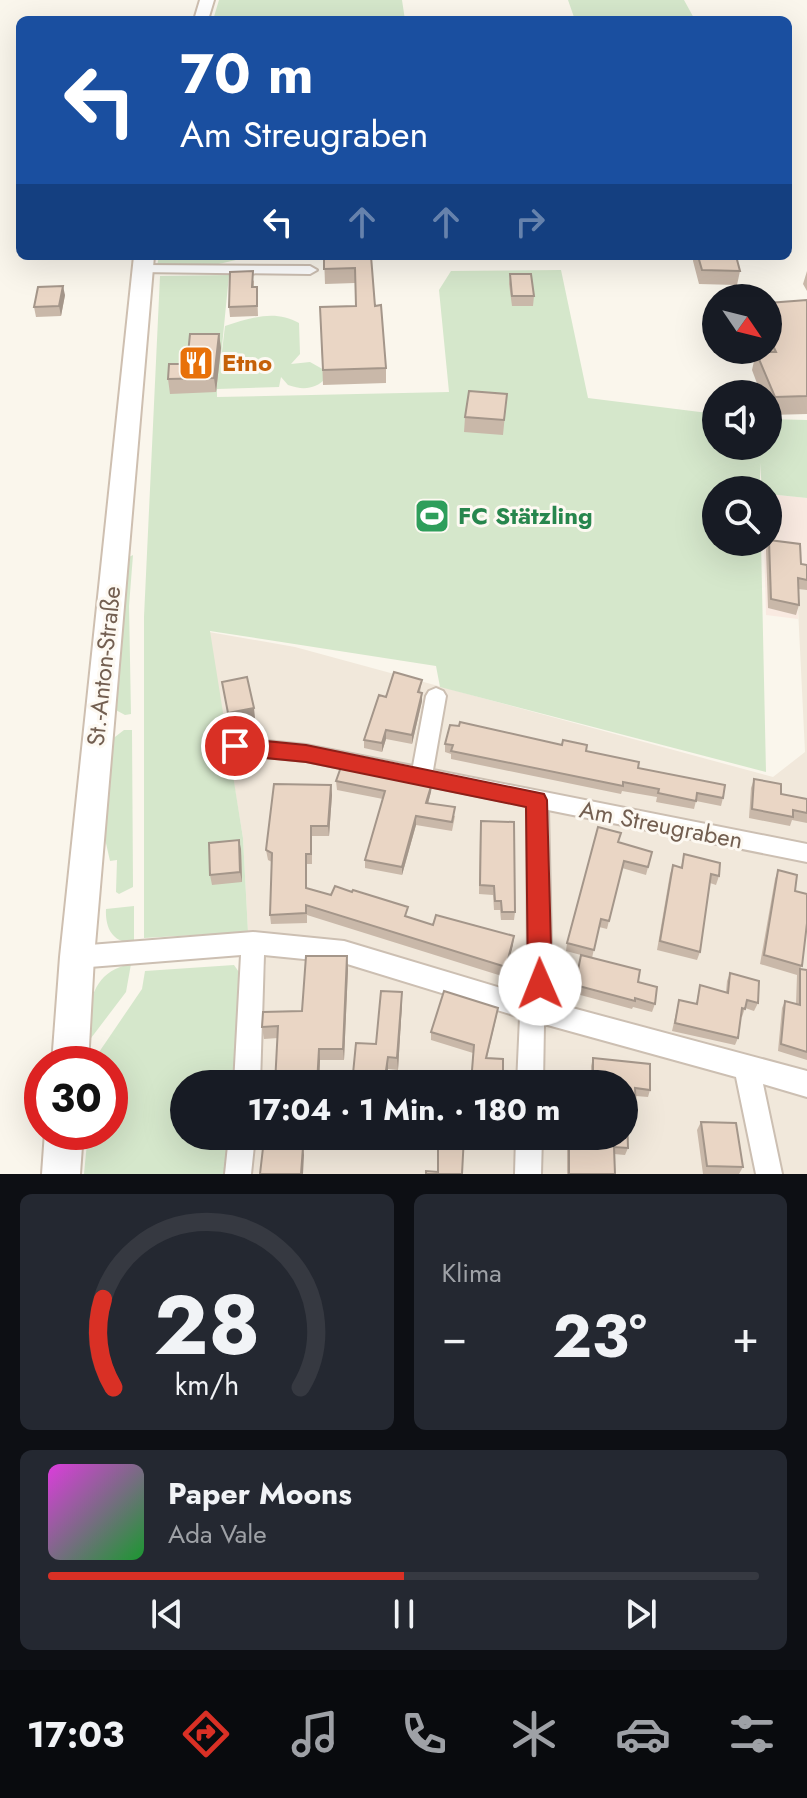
<!DOCTYPE html>
<html lang="de">
<head>
<meta charset="utf-8">
<style>
  :root { --surface:#171b24; --page:#242831; --text:#f1f3f6; --muted:#9ea1a6; --line:#363941; --accent:#d93025 }
  body { margin:0; font-family:Jost,sans-serif; background:var(--page); color:var(--text); height:100vh; display:flex; flex-direction:column; font-size:30px; white-space:nowrap }
  * { box-sizing:border-box; margin:0 }
  p { font-size:26px; color:var(--muted) }
  .icon { flex:none; width:44px; height:44px; fill:none; stroke:currentColor; stroke-width:2; stroke-linecap:round; stroke-linejoin:round }
  .map { position:relative; height:1174px; overflow:hidden }
  .panel { display:flex; flex-direction:column; gap:20px; padding:20px; background:#0d0f14; flex:1 }
  .panel>* { flex:none }
  .banner { position:absolute; left:16px; top:16px; width:776px; height:244px; border-radius:12px; box-shadow:0 8px 32px #0002; background:#1a4fa0; color:#fff; overflow:hidden }
  .needle { width:52px; rotate:125deg }
  .fabs { position:absolute; left:702px; top:284px; display:grid; gap:16px }
  .fabs a { display:grid; place-items:center; width:80px; height:80px; border-radius:50%; background:var(--surface); box-shadow:0 8px 32px #0002; font-size:40px }
  .speed { position:absolute; left:24px; top:1046px; display:flex; gap:16px; font-size:40px; font-weight:700; text-align:center }
  .speed>* { display:grid; place-content:center; width:104px; height:104px; border-radius:50%; background:var(--surface); box-shadow:0 8px 32px #0002; line-height:1 }
  .speed .limit { border:12px solid #d22; background:#fff; color:#111 }
  .pin { position:absolute; display:grid; place-items:center; width:68px; height:68px; color:#fff; margin:-34px; border:4px solid #fff; border-radius:50%; box-shadow:0 2px 8px #0007 }
  .me { position:absolute; width:88px; margin:-44px; rotate:359deg; stroke-linejoin:round; filter:drop-shadow(0 0 6px #0008) }
  .turn { display:flex; align-items:center; gap:28px; height:168px; padding:0 32px; font-size:36px }
  .turn .icon { width:104px; height:104px; stroke-width:2.5 }
  .turn b { display:block; font-size:56px; line-height:68px }
  .lanes { display:flex; align-items:center; height:76px; padding:0 32px; background:#0003; justify-content:center; gap:40px; direction:ltr }
  .lanes .off { opacity:.35 }
  .big { font-size:60px; font-weight:700; line-height:1.1 }
  .panel .widget { flex:1; display:flex; flex-direction:column; justify-content:center; gap:12px; min-width:0; padding:0 28px; border-radius:12px; background:var(--page) }
  .panel .dial { align-items:center; gap:0 }
  .dial svg { height:208px; overflow:visible; fill:none; stroke:var(--line); stroke-width:7; stroke-linecap:round; text-anchor:middle }
  .dial text { fill:var(--text); stroke:none }
  .song { display:flex; align-items:center; gap:24px }
  .cover { width:96px; height:96px; border-radius:12px; background:linear-gradient(135deg,hsl(300 70% 55%),hsl(130 70% 35%)) }
  .played { height:8px; border-radius:4px; background:linear-gradient(90deg,var(--accent) 50%,var(--line) 50%) }
  .keys { display:flex; justify-content:space-around; direction:ltr }
  .heat { display:flex; justify-content:space-between; align-items:center; font-size:44px; direction:ltr }
  .panel .tiles { flex:1; display:grid; gap:20px; grid-template-columns:1fr 1fr }
  .widget:last-child { grid-column:span 2 }
  .trip { position:absolute; left:170px; top:1070px; width:468px; height:80px; border-radius:40px; background:var(--surface); box-shadow:0 8px 32px #0002; font-weight:700; line-height:80px; text-align:center }
  .dock { display:flex; height:128px; justify-content:space-around; align-items:center; background:#090b0e; color:var(--muted) }
  .dock .icon { width:56px; height:56px }
  .dock .active { color:var(--accent) }
  .dock b { font-size:36px; color:var(--text) }
  .map>svg:first-child { display:block }
</style>
</head>
<body>
<div class="map">
<svg width="807" height="1174" viewBox="0 0 807 1174">
  <rect width="100%" height="100%" fill="#faf6ec"/>
  <path fill="#f1e8db" d="M797 588 807 590V1174H248L251 1136H624V1084H256L266 965 248 932 243 838 209 632 295 647 773 777 805 752Z"/>
  <path fill="#f9eae1" d="M768 494 807 498V590L797 589 798 619 766 615 764 542H768Z"/>
  <path fill="#d5e7cb" d="M219 0H402L405 20H213Z
    M568 0H684L695 20H575Z
    M159 256H253L206 267 157 266Z
    M561 270 588 398 716 414V446H768V419L807 420V498L768 494V490H762L760 463V490H716V542H761L766 772 440 687 436 666 210 631 243 838 248 932 144 938V617L160 276 229 275 219 377 225 326C250 318 275 309 299 323L300 354 291 364 310 362 326 371V378C315 390 302 390 288 385L281 377 279 387 217 389V397L449 392 439 290 451 271Z
    M133 555 129 606 131 714 125 715 114 709 125 559Z
    M124 730H132L133 887 119 894 116 892 117 860 110 861 103 830 111 740Z
    M134 906V942C112 944 105 927 106 909Z
    M131 964 126 992 85 1046C89 1009 88 972 131 964Z
    M234 965 241 975 243 992 232 1084H184V1136H228L225 1174H84L88 1132H110V1064H93V1061L142 989 145 971Z"/>
  <g fill="none" stroke-linecap="round" stroke-linejoin="round">
    <defs>
      <path id="street" d="M142 265 310 266 317 270 310 274 137 272 135 269Z
        M436 688 443 691 446 696 433 770 807 844V862L548 810 552 984 546 1001 807 1071V1097L763 1084 782 1174H756L736 1077 544 1024 543 1084H517L520 1017 344 963 264 955 260 1084H234L241 955 77 968 69 965 65 957 69 949 77 946 253 932 344 941 524 995 528 984 527 806 306 761 235 754 228 752 225 746 228 740 235 738 306 745 413 766 426 696 429 691Z
        M229 1136H255L251 1174H225Z
        M516 1136H542L541 1174H515Z"/>
      <path id="secondary" d="M200 0H214L208 20H194Z
        M134 256H154L94 957 88 1064H52L60 957Z
        M45 1132H83L80 1174H42Z"/>
    </defs>
    <use href="#street" stroke="#ccbfb2" stroke-width="4"/>
    <use href="#secondary" stroke="#cebfb0" stroke-width="4"/>
    <use href="#street" fill="#fff" fill-rule="evenodd"/>
    <use href="#secondary" fill="#fff" fill-rule="evenodd"/>
  </g>
  <path fill="#c9b8a9" d="M324 256H371L375 306 386 368V383L323 385 320 307 356 306 355 283 325 284Z
    M693 256H736L740 271 737 285 699 284 693 261Z
    M807 271V291L803 284Z
    M510 274 534 296 533 306H512L509 284Z
    M254 280V287H257L258 316 230 317 229 307Z
    M65 295 61 316 36 317 34 307Z
    M807 300V414L770 415 768 410V394H761L752 370 756 352H763L762 350H768V303Z
    M219 334 221 348 216 392 170 394 168 379 187 364Z
    M507 394 503 435 464 432 465 417Z
    M769 540 801 564 807 565V590L798 589 799 605 796 615 768 608 766 550Z
    M422 680 420 692 422 701 412 744 386 739 382 752 364 748V740L386 697Z
    M445 744 586 751 723 798 721 806 696 801 694 809 656 802 657 797 622 791 621 794 451 759V754L445 752Z
    M754 779 781 794 807 799V823L792 820 790 826 749 818 751 788Z
    M336 781 432 783 431 792 428 803 455 816 452 831 416 825 402 875 365 868V860L383 799 337 790Z
    M331 785 332 795 329 836H312V864H307V889L433 925 514 936 505 977 307 915V923L271 924 270 915 272 862 268 860 266 850Z
    M480 830 515 912 514 920H501L500 910H494L493 895 479 894Z
    M619 842 652 852 646 875 622 868 607 929 599 927 592 958 638 982 655 1004 652 1012 633 1007 632 1009 573 993 581 955 566 951 567 943Z
    M241 849 242 882 212 885 210 875Z
    M684 854 719 876 716 885 710 883 700 952 697 960 657 950 670 874 673 865 681 867Z
    M778 870 795 891 802 966 800 969 807 970V1060L778 1051 782 1008 785 1001 796 1004 797 975 760 964 775 879Z
    M347 956 348 969 344 1060H320L319 1084H352L402 1004 398 1070 388 1069 386 1084H275L278 1038 264 1039 262 1027 302 1011Z
    M730 973 758 1003 754 1011 745 1008 742 1017H741L738 1038 735 1045 672 1031 679 1000 696 1004 700 985 726 992 727 981Z
    M497 1015 487 1058 471 1083 473 1053 431 1040V1032Z
    M593 1058 650 1090 648 1097 636 1096V1115L633 1122 627 1121 628 1148 625 1155 614 1154 615 1174H567V1136H624V1084H591V1066Z
    M701 1122 743 1167 739 1174H703L697 1130Z"/>
  <path fill="#a4968a" d="M63 286 65 295 61 316 59 306Z
    M219 334 221 348 216 392 214 378Z
    M422 693V701L412 744V735Z
    M254 708 255 718 229 723 228 713Z
    M386 730V739L382 752V743Z
    M432 783 431 792 426 811V803Z
    M331 785 332 795 329 836 328 826Z
    M416 816V825L402 875V867Z
    M239 840 241 849 242 882 240 872Z
    M514 936 513 945 505 977 506 967Z
    M347 956 348 969 344 1060 343 1049Z
    M402 992V1004L398 1070 397 1058Z
    M319 1049 320 1060 319 1084H317Z
    M388 1057V1069L386 1084H384Z
    M303 1147 304 1155 303 1174H301Z"/>
  <path fill="#ead6c5" stroke="#a4968a" stroke-width="2" d="M324 256H371L375 306 381 305 386 368 323 370 320 307 356 306 355 268 324 269Z
    M698 256H736L740 271 702 270Z
    M253 271 252 287H257V306L229 307 230 272Z
    M510 274H531L534 296H512Z
    M63 286 59 306 34 307 38 287Z
    M807 300V396L775 397 756 352H776L768 335V303Z
    M190 334H219L214 378 168 379 169 364H187Z
    M469 391 507 394 504 420 465 417Z
    M769 540 800 544 801 564 807 565V580L798 578 799 605 771 599Z
    M394 672 422 680 418 692 422 693 412 735 386 730 382 743 364 740 379 695 386 697Z
    M247 677 254 708 228 713 222 682Z
    M460 722 562 745 563 740 587 745 586 751 639 762 638 768 725 785 723 798 697 793 696 801 658 793 659 789 623 782V786L451 751 453 745 445 744 450 725 459 726Z
    M341 767 412 783 413 780 432 783 426 803 455 807 452 822 416 816 402 867 365 860 385 791 336 781Z
    M754 779 781 784V794L807 799V813L793 810V817L752 809Z
    M274 784 331 785 328 826H311V854H306V888L331 895 335 886 352 892 353 890 408 907 405 916 433 925 436 915 514 936 506 967 306 905V913L270 915 272 853 266 850Z
    M481 821 514 822 515 912H502L501 901H495L494 886 480 885Z
    M598 827 621 833 618 842 652 852 648 867 624 861 609 921 601 919 594 950 567 943Z
    M239 840 240 872 210 875 209 843Z
    M684 854 720 863 719 876 711 874 700 952 660 941 673 865 682 868Z
    M778 870 797 875 795 891 807 894V923L802 966 764 955Z
    M581 955 640 970 638 982 657 987 655 1004 635 998V1001L575 985Z
    M306 956H347L343 1049H319L317 1084H352L356 1043 376 1044 381 991 402 992 397 1058 388 1057 384 1084H275L278 1026 262 1027 263 1012 302 1011Z
    M800 969 807 970V1052L781 1044 785 1001 800 1005Z
    M730 973 759 981 758 1003 747 1000 745 1009 742 1008 738 1038 675 1023 679 1000 697 1004 700 985 728 993Z
    M444 991 498 1008 486 1058 503 1059V1084H465V1082L471 1083 474 1045 431 1032Z
    M593 1058 650 1064V1090L635 1088 636 1115 627 1113 628 1148 614 1147 615 1174H569V1136H624V1084H593Z
    M701 1122 736 1123 743 1167 707 1166Z
    M438 1136H464L462 1174H426V1171L438 1172Z
    M303 1147 301 1174H260L263 1148Z"/>
  <path fill="#d93025" stroke="#8d1f18" stroke-width="2" d="M235 738 306 745 544 794 547 800 552 984 549 992 540 996 532 992 528 984 526 807 306 762 235 755 228 752 225 746 228 741Z"/>
  <defs>
    <symbol id="restaurant-square" viewBox="-11 -11 22 22"><rect x="-9" y="-9" width="18" height="18" rx="4" fill="#e8710a" stroke="#fdf9f2"/><path d="M-5-6h1v4h1v-4h1v4h1v-4h1v5L-1.5 .5V6h-2V.5L-5-1ZM5-6V6H3V1.5H1.5Q1.5-4 5-6Z" fill="#fff"/></symbol>
    <symbol id="stadium-square" viewBox="-11 -11 22 22"><rect x="-9" y="-9" width="18" height="18" rx="4" fill="#2e9e5b" stroke="#fdf9f2"/><path d="M0-5a6.5 5 0 1 0 0 10a6.5 5 0 1 0 0-10ZM-3.5-1.8h7v3.6h-7Z" fill="#fff"/></symbol>
  </defs>
  <g fill-rule="evenodd">
    <use href="#restaurant-square" x="176" y="343" width="40" height="40"/>
    <use href="#stadium-square" x="412" y="496" width="40" height="40"/>
  </g>
  <g text-anchor="middle" stroke-width="6" stroke-linejoin="round" paint-order="stroke">
    <g font-size="24" font-weight="bold" fill="#c56008" stroke="#fdf9f2" text-anchor="start">
      <text x="222" y="371">Etno</text>
    </g>
    <g font-size="24" font-weight="bold" fill="#27864d" stroke="#fdf9f2" text-anchor="start">
      <text x="458" y="524">FC Stätzling</text>
    </g>
    <g font-size="24" fill="#735f51" stroke="#fdf9f2">
      <text transform="translate(104 666) rotate(-84)" y="8">St.-Anton-Straße</text>
      <text transform="translate(661 825) rotate(11)" y="8">Am Streugraben</text>
    </g>
  </g>
</svg>
<div class="fabs">
<a><svg class="needle" viewBox="-14 -14 28 28"><path d="M0-13l5 13h-10z" fill="#e53935"/><path d="M0 13l5-13h-10z" fill="#9ea1a6"/></svg></a>
<a><svg class="icon" aria-label="sound" viewBox="0 0 24 24"><path d="M4 9h4l5-4v14l-5-4H4zM17 9q2 3 0 6"/></svg></a>
<a><svg class="icon" aria-label="search" viewBox="0 0 24 24"><circle cx="10" cy="10" r="6"/><path d="M15 15l6 6"/></svg></a>
</div>
<div class="speed"><div class="limit">30</div></div>
<div class="pin" style="left:235px;top:746px;background:#d93025"><svg class="icon" aria-label="arrive" viewBox="0 0 24 24"><path d="M6 21V4h12l-3 4 3 4H6"/></svg></div>
<svg class="me" style="left:540px;top:984px" viewBox="-20 -20 40 40"><circle r="19" fill="#fff"/><path d="M0-13L10 11 0 6-10 11z" fill="#d93025"/></svg>
<div class="trip">17:04 · 1 Min. · 180 m</div>
<div class="banner">
<div class="turn"><svg class="icon" aria-label="left" viewBox="0 0 24 24"><path d="M17 20v-9H6M10 6l-5 5 5 5"/></svg><div><b>70 m</b>Am Streugraben</div></div>
<div class="lanes"><svg class="icon" aria-label="left" viewBox="0 0 24 24"><path d="M17 20v-9H6M10 6l-5 5 5 5"/></svg><svg class="icon off" aria-label="ahead" viewBox="0 0 24 24"><path d="M12 20V5M6 11l6-6 6 6"/></svg><svg class="icon off" aria-label="ahead" viewBox="0 0 24 24"><path d="M12 20V5M6 11l6-6 6 6"/></svg><svg class="icon off" aria-label="right" viewBox="0 0 24 24"><path d="M7 20v-9h11M14 6l5 5-5 5"/></svg></div>
</div>
</div>
<section class="panel">
<div class="tiles">
<div class="widget dial"><svg viewBox="0 0 100 80">
<path d="M14 69A42 42 0 1 1 86 69"/>
<path d="M14 69A42 42 0 0 1 10 35" stroke="#d93025"/>
<text x="50" y="56" font-size="32" font-weight="700">28</text>
<text x="50" y="72" font-size="11">km/h</text>
</svg></div>
<div class="widget"><p>Klima</p>
<div class="heat"><a>−</a><b class="big">23°</b><a>+</a></div>
</div>
<div class="widget">
<div class="song"><i class="cover"></i><div><b>Paper Moons</b><p>Ada Vale</p></div></div>
<div class="played"></div>
<div class="keys"><svg class="icon" aria-label="previous" viewBox="0 0 24 24"><path d="M18 5L8 12l10 7zM5 5v14"/></svg><svg class="icon" aria-label="pause" viewBox="0 0 24 24"><path d="M8 5v14M16 5v14"/></svg><svg class="icon" aria-label="next" viewBox="0 0 24 24"><path d="M6 5l10 7-10 7zM19 5v14"/></svg></div>
</div>
</div>
</section>
<nav class="dock">
<b>17:03</b>
<svg class="icon active" aria-label="directions" viewBox="0 0 24 24"><path d="M12 3l9 9-9 9-9-9zM9 14v-3h6M13 9l2 2-2 2"/></svg>
<svg class="icon" aria-label="music" viewBox="0 0 24 24"><path d="M9 18V5l10-2v13"/><circle cx="6" cy="18" r="3"/><circle cx="16" cy="16" r="3"/></svg>
<svg class="icon" aria-label="phone" viewBox="0 0 24 24"><path d="M5 4h4l2 5-3 2q2 4 5 5l2-3 5 2v4C11 20 4 13 5 4z"/></svg>
<svg class="icon" aria-label="climate" viewBox="0 0 24 24"><path d="M12 3v18M4 7l16 10M4 17L20 7"/></svg>
<svg class="icon" aria-label="car" viewBox="0 0 24 24"><path d="M5 17H2v-5l4-1 3-4h7l3 4 3 1v5h-3M9 17h6M6 11h13"/><circle cx="7" cy="17" r="2"/><circle cx="17" cy="17" r="2"/></svg>
<svg class="icon" aria-label="filters" viewBox="0 0 24 24"><path d="M4 7h16M4 17h16"/><circle cx="9" cy="7" r="2"/><circle cx="15" cy="17" r="2"/></svg>
</nav>
</body>
</html>
